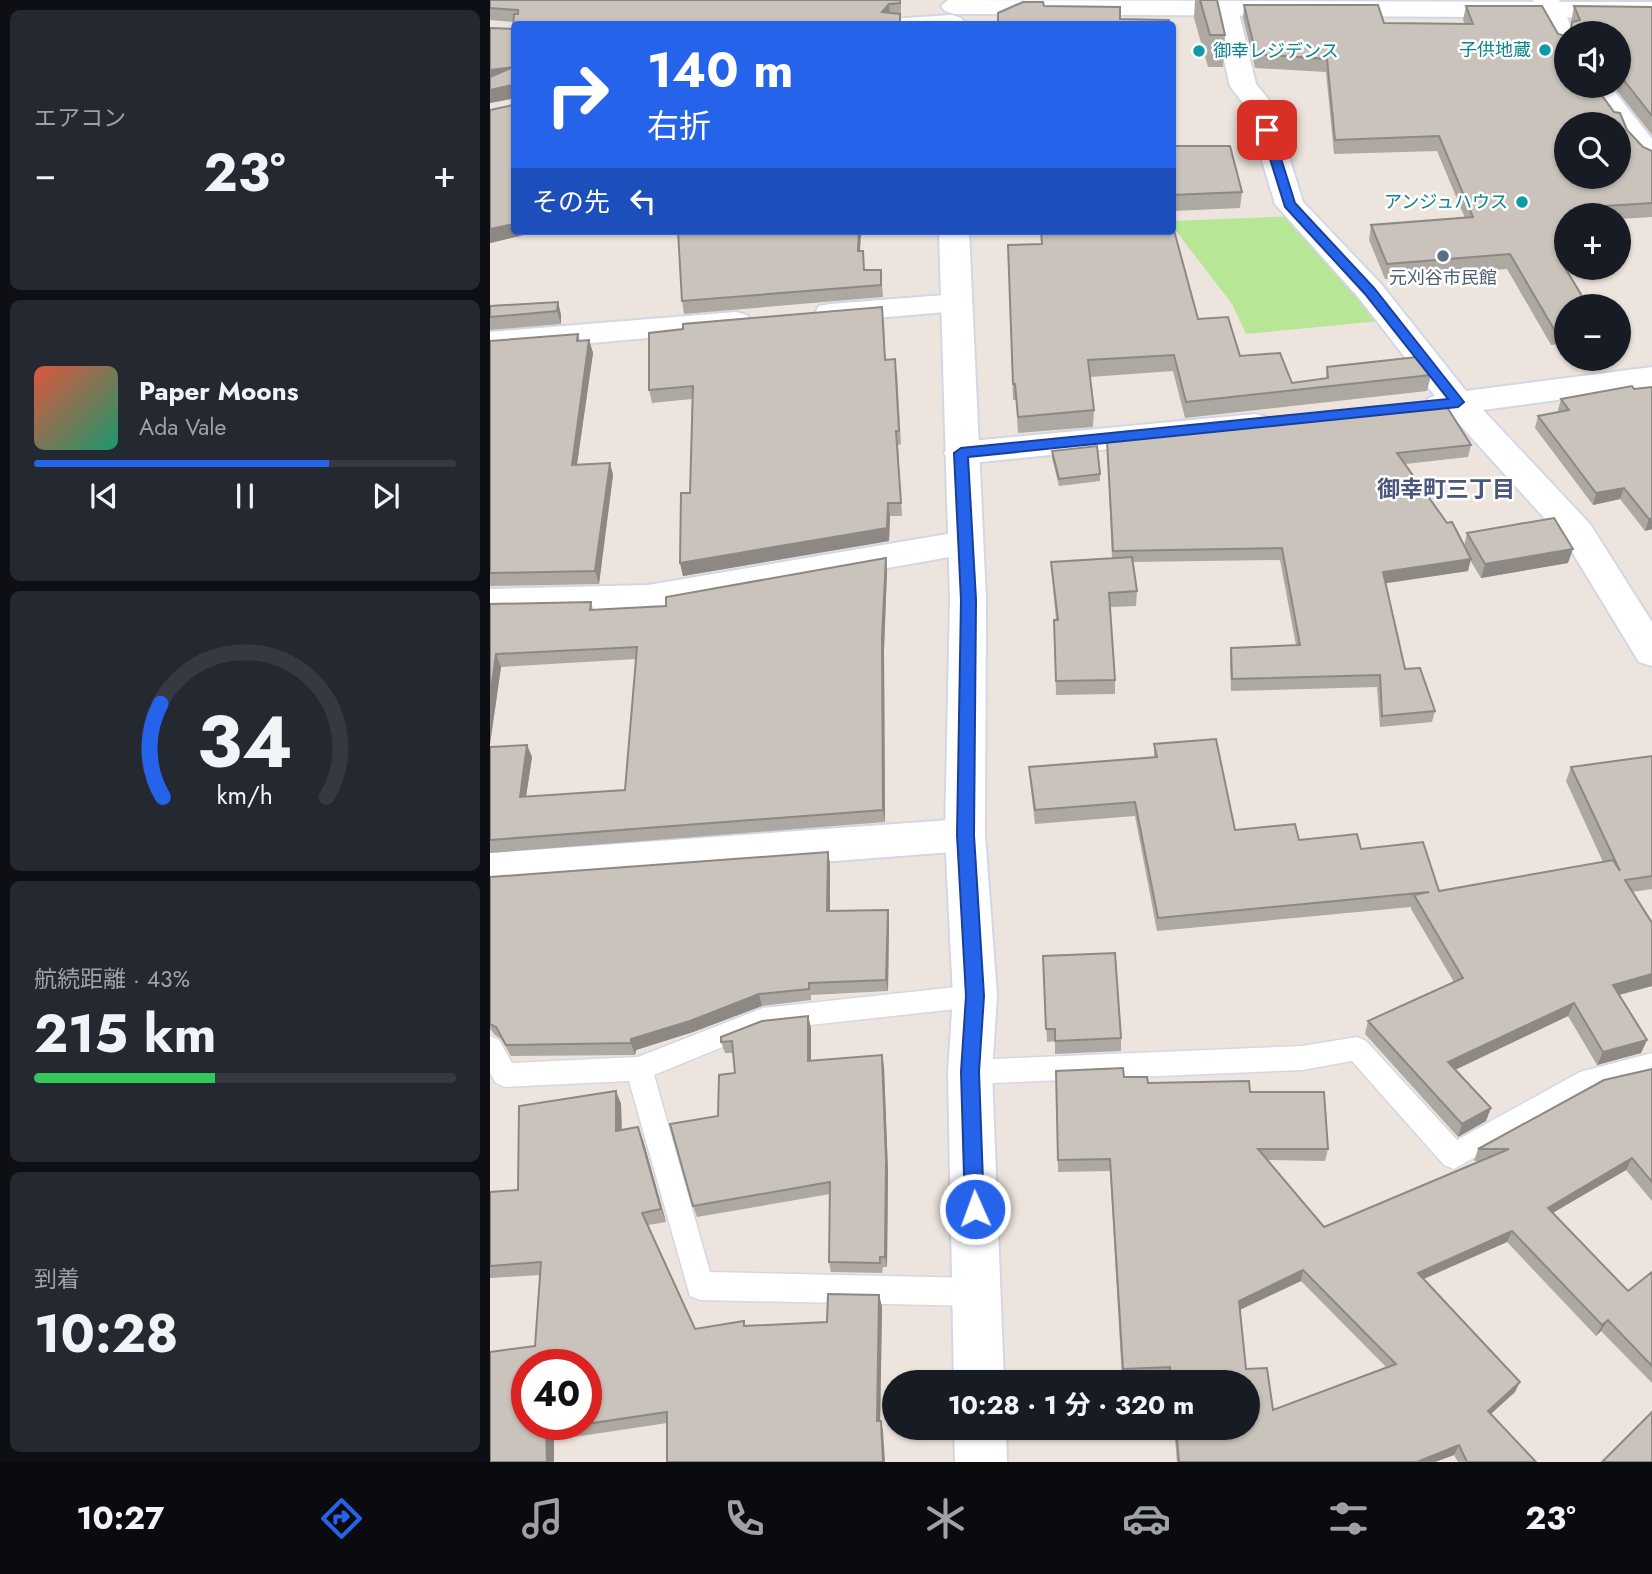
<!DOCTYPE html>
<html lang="ja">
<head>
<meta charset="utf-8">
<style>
  :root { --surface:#171b24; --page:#242831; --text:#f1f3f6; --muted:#9ea1a6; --line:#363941; --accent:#2563eb }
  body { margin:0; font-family:Jost,"Noto Sans JP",sans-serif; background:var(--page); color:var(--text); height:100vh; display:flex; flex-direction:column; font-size:26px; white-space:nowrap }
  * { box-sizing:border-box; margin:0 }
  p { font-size:23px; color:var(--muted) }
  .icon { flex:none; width:38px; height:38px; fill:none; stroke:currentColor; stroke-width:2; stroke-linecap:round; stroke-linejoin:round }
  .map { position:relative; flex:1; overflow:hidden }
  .drawer { display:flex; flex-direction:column; gap:10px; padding:10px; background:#0d0f14; width:490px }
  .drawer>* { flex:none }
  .banner { position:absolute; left:21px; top:21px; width:665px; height:214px; border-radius:7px; box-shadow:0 2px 5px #0004; background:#2563eb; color:#fff; overflow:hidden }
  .tools { position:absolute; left:1064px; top:21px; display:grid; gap:14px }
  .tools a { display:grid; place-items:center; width:77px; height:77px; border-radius:50%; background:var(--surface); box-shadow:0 2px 5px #0004; font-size:35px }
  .speed { position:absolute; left:21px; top:1349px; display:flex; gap:14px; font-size:35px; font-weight:700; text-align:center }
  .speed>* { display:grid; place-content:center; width:91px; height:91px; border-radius:50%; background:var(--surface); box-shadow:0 2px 5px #0004; line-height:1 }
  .speed .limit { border:10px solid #d22; background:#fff; color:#111 }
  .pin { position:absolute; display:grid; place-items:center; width:60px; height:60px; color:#fff; margin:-30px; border-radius:14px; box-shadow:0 4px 10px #0006 }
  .me { position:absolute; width:77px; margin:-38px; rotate:358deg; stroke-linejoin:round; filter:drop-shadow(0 0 5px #0008) }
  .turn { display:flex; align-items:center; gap:24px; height:147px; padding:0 21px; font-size:32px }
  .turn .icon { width:91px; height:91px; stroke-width:2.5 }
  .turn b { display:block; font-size:49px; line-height:60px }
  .then { display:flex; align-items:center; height:66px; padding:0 21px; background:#0003; gap:14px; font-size:26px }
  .big { font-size:52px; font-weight:700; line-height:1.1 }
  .drawer .tile { flex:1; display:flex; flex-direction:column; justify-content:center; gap:10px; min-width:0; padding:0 24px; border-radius:10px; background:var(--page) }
  .drawer .dial { align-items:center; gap:0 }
  .dial svg { height:182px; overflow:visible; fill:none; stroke:var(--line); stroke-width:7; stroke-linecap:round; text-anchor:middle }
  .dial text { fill:var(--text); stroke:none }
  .song { display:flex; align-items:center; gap:21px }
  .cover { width:84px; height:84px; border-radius:10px; background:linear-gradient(135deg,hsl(10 70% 55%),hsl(160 70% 35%)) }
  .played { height:7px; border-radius:4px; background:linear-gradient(90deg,var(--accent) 70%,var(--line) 70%) }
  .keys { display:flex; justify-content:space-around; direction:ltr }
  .heat { display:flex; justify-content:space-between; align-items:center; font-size:38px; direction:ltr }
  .charge { height:10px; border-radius:5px; background:linear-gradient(90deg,#34c759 43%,var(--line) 0) }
  .trip { position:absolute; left:392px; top:1370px; width:378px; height:70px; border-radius:35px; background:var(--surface); box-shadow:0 2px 5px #0004; font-weight:700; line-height:70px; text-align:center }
  .menu { display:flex; height:112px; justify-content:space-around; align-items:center; background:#090b0e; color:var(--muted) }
  .menu .icon { width:49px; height:49px }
  .menu .selected { color:var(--accent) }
  .menu b { font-size:32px; color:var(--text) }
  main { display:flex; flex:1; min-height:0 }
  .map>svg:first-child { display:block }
</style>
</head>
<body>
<main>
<section class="drawer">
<div class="tile"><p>エアコン</p>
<div class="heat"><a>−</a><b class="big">23°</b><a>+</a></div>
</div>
<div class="tile">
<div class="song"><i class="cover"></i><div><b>Paper Moons</b><p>Ada Vale</p></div></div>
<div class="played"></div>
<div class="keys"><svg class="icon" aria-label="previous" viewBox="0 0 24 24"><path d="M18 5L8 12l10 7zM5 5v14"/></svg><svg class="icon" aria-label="pause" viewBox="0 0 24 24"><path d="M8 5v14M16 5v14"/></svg><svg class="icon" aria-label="next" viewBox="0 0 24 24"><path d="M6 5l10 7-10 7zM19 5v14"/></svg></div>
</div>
<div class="tile dial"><svg viewBox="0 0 100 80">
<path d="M14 69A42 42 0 1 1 86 69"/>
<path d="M14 69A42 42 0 0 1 13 28" stroke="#2563eb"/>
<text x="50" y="56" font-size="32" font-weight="700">34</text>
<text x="50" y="72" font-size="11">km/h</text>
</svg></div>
<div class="tile"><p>航続距離 · 43%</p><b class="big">215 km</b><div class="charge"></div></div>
<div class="tile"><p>到着</p><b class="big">10:28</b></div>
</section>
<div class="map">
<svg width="1162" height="1462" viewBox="0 0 1162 1462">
  <rect width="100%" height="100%" fill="#ede5dd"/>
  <path fill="#b8e697" d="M804 216 889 321 756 334 742 304 683 227 682 221Z"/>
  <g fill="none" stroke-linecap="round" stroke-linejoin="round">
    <defs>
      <path id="service" d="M485 985 494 988 498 996 494 1004 485 1007 274 1030 164 1075 220 1272 487 1278 497 1282 501 1292 497 1302 487 1306 210 1300 200 1296 139 1081 15 1087 6 1083 0 1073V1036L9 1040 22 1063 148 1057 273 1008Z
        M867 1037 876 1041 967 1140 1090 1072 1162 1053V1077L1105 1090 964 1169 954 1165 862 1061 812 1070 480 1084 471 1080 467 1072 471 1064 480 1060 812 1046Z"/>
      <path id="minor" d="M1043 0H1069L1084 33H1076V49L1067 46C1057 32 1050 17 1043 0Z
        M735 1 744 4 748 9 766 84 783 105 813 202 891 284 976 391 1162 367V387L993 410 1100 524 1162 622V666L1149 662 1076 542 960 414 939 412 934 405 939 398 945 396 869 298 785 204 756 107 740 86 722 9 726 4Z
        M462 15 471 18 475 23 396 24 400 19Z
        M1093 86H1120L1162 139V165C1147 162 1129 140 1129 124H1122Z
        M467 294 478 296 482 303 478 310 340 322 329 320 325 313 329 306 340 304Z
        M246 312 257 315 261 322 257 329 0 352V332Z
        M765 414 777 417 781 425 777 433 471 464 459 461 454 453 459 445 471 442Z
        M475 531 487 534 493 543 487 552 158 611 0 615V589L158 585Z
        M475 819 489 824 495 835 489 846 475 851 0 887V853Z"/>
      <path id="tertiary" d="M458 0 1162 2V18L464 14 455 11 451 6Z
        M449 231H479L496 599 495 835 507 996 502 1072 514 1382H464L458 1072 463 996 455 835 460 599Z
        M464 1428H516L517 1462H465Z"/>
    </defs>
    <use href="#service" stroke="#d2d7e4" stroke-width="3"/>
    <use href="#minor" stroke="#d2d7e4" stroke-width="4"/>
    <use href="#tertiary" stroke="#d2d7e4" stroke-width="4"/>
    <use href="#service" fill="#fff" fill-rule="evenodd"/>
    <use href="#minor" fill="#fff" fill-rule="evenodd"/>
    <use href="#tertiary" fill="#fff" fill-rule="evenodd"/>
  </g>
  <path fill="#ada8a1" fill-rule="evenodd" d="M0 0H411V16L24 24V231L33 235 0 243 23 105V99L0 103V90L23 29V22L0 20Z
    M705 0H727L735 35 733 67H718L704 18Z
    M754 5 894 23 975 24 973 20 976 6 1076 86 1137 130 1153 147 1162 151V217L1129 219V215H1076V268H1097L1076 269V344L1061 345 1017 269 895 279 879 240 881 225 975 218 947 151 844 154 836 72 765 68 753 18Z
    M1084 6 1162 7V135L1123 86H1129V33H1079Z
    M682 146 752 192 750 208 682 211Z
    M188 231H371L370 251 374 270H391L393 297 194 314 192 301Z
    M552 244 708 319 750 356 802 383 836 378 837 367 941 375 937 391 695 418 683 371 600 377 604 410 603 427 528 433 526 400H523L518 245Z
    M68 302 71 315V324L0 330V306Z
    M394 320 395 360 407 372 411 444 408 445 412 516H400L399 541 193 576 190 563 200 493 202 399 162 403 159 390Z
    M88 334 90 341 99 340 103 353 87 464 120 463 123 475 109 584 0 586V341Z
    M1162 387V529L1155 531 1130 499 1103 505 1045 428 1048 416 1069 412 1068 410 1071 399Z
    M617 441 981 445 978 457 915 464 974 546 977 533 1078 563 991 578 980 560 978 571 896 583 915 669 945 711 942 722 890 727 887 687 741 691 740 660 741 648 806 645 790 560 642 562 647 591 646 606 620 607 625 680V694L566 695 564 620H566L562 576 561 562 622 559Z
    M562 451 610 474V481L569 486 562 458Z
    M396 558 397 571 394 650 395 822 0 853V747L37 745 42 757 36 797 135 790 146 659 11 667 0 744V604L101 602 103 610 176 606Z
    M664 744 745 830 871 849 949 891 1113 862 1076 781 1081 767 1162 756V889L1142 892 1162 923V986L1129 995 1157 1040 1151 1053 1107 1065 1078 1016 965 1070 996 1121 968 1137 875 1034 878 1021 964 982 921 909V907L667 931 645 816 545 824 540 781 539 767 664 757Z
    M338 852 340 864V911L398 910 399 922 398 991 321 995V1000L272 1006 203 1032 146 1050 145 1055 21 1056 11 1039 5 1035 0 1029V877Z
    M553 956 631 1038V1051L565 1054V1041L557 1042Z
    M318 1016 321 1028V1061L394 1067 398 1171 397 1267H393L392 1273 341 1272 339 1262 340 1194 207 1217 203 1206 228 1116 245 1073 243 1053H235L231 1042Z
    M1162 1069V1201L1136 1170 1063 1213 1138 1291 1162 1272V1383L1111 1331 1106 1336 1017 1242 934 1279 1025 1392 1001 1414 1046 1462H968L964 1455 945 1462H687L684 1428H758V1382H679V1377L632 1379 620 1171 568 1172 566 1071 634 1077 658 1083 760 1092 838 1149 835 1161 778 1160 834 1227 992 1161H984L988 1149ZM811 1281 896 1367 783 1410 756 1369 750 1310Z
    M126 1091 131 1104 132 1130 153 1140 176 1222 158 1225 205 1329 254 1321 255 1326 337 1322 389 1295 392 1307 390 1421 393 1431 177 1423 64 1440 0 1462 45 1346 50 1275 0 1278V1192L28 1190ZM96 1365V1424H37Z"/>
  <path fill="#8d8883" d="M399 4 400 16 392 12Z
    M23 67 0 83V70Z
    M22 85 24 98 0 103V90Z
    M24 224V231H32L33 235 0 243V229Z
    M369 231H371L369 264 368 251Z
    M68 302 71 315V324L67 311Z
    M99 340 103 353 85 478 82 465Z
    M120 463 123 475 109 584 105 571Z
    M1134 488 1130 499 1103 505 1106 493Z
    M398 503 400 516 399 541 193 576 190 563Z
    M1159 519H1162V529L1155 531Z
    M1083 549 1078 563 991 578 995 564Z
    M396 558 397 571 394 650 395 822 393 810 392 637Z
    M981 559 978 571 891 584 893 572Z
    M6 654 11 667 0 744V698Z
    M37 745 42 757 34 810 30 797Z
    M338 852 340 864V923L337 911Z
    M398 910 399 922 398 991 396 980Z
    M1162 974V986L1117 998 1123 985Z
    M269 994 272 1006 203 1032 146 1050 145 1055 141 1043V1039Z
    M1084 1003 1078 1016 954 1075 958 1062Z
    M318 1016 321 1028V1073L318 1061Z
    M1157 1040 1151 1053 1107 1065 1113 1052Z
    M392 1055 394 1067 398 1171 397 1267 395 1257Z
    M126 1091 131 1104 132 1144 126 1131Z
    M1001 1108 996 1121 968 1137 972 1124Z
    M148 1127 153 1140 176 1222 171 1209Z
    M1142 1158 1136 1170 1052 1219 1058 1208Z
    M1022 1231 1017 1242 924 1283 928 1273Z
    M813 1270 811 1281 747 1311 749 1301Z
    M389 1295 392 1307 390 1432 387 1421Z
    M1118 1320 1111 1331 1106 1336 1112 1325Z
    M1030 1382 1025 1392 993 1421 998 1411Z
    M391 1421 393 1431 395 1462H393Z
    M56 1429 64 1440V1462H57Z
    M969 1445 964 1455 945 1462H927Z"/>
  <path fill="#c9c3bb" stroke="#8d8883" stroke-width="2" fill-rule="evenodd" d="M0 0H410V3L399 4 392 12 410 14V24H24V202L22 203 24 209V224L0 229V110L23 105 22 85 0 90V77L23 67 0 70V28L23 29 24 14H28V10L0 8Z
    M710 0H727L735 35H720Z
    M533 2H553L554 6 630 7V19L679 20V24H508V13Z
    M754 5H888L894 23 983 24 976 6H1052L1068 34 1076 36V86H1105L1124 112 1130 113 1137 130 1153 147 1162 151V203L1085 208 1089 215H1076V255L1068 256 1098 306H1076V330L1065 331 1020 254 897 264 881 225 983 217 949 136 845 140 837 59 766 54ZM1076 124H1129V177H1076Z
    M1084 6 1162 7V116L1129 74V33H1081L1082 22 1090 20Z
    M682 146H740L752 192 682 195Z
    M682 223 708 319 738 317 750 356 790 353 802 383 838 378 837 367 927 357 941 375 696 402 684 355 598 360 604 410 528 417 525 384H523L518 245 552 244 551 231H682Z
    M188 231H369L368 251H373L374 270H391V285L192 301Z
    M68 302 67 311 0 317V306Z
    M392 307 395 360 405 359 409 431H406L411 503H398L397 528 190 563 191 493H200L203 386 159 390V333L193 329V324Z
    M88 334 87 341 99 340 82 465 120 463 105 571 0 573V341Z
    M1142 386 1144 389 1162 387V519H1159L1134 488 1106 493 1048 416 1079 410 1071 399Z
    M955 404 981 445 907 453 957 523 962 522 981 559 893 572 915 669 930 668 945 711 892 716 890 675 742 679 741 648 810 645 792 548 623 551 617 441Z
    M607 446 610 474 569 479 562 451Z
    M1064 518 1083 549 995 564 977 533Z
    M642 557 647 591 619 593 625 680 566 681 564 620H568L561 562Z
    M396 558 392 637 393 810 0 840V747L37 745 30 797 135 790 147 647 6 654 0 698V604L101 602 100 610 176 606V597Z
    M726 739 745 830 805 824 809 840 867 834 871 849 933 842 949 891 1123 860 1130 871 1081 767 1162 756V876L1135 880 1162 923V974L1123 985 1157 1040 1113 1052 1084 1003 958 1062 1001 1108 972 1124 878 1021 973 978 924 895 939 892 668 918 645 802 545 810 539 767 667 757 664 744Z
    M338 852 337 911 398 910 396 980 319 983V989L269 994 200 1021 141 1039V1043L16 1045 6 1027 0 1024V877Z
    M625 953 631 1038 565 1041V1029H556L553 956Z
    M318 1016V1061L392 1055 396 1160 395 1257H390V1263L339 1262 340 1182 203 1206 180 1124 228 1116 229 1075 245 1073 242 1041 231 1042V1037L272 1021Z
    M633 1068 634 1077H657L658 1083 759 1081 760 1092H834L838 1149H768L834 1227 1019 1149H988L1114 1080 1162 1069V1182L1142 1158 1058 1208 1138 1291 1162 1272V1366L1118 1320 1112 1325 1022 1231 928 1273 1030 1382 998 1411 1046 1462H977L969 1445 927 1462H689L686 1428H758V1382H681L680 1367 633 1369 620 1159 568 1160 566 1071ZM813 1270 906 1364 783 1410 777 1368 756 1369 749 1301Z
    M126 1091V1131L148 1127 171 1209 152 1213 205 1329 254 1321V1326L337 1322 338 1294 389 1295 387 1421H391L393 1462H177V1412L96 1424V1365H37V1424H90L56 1429 57 1462H0V1352L45 1346 51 1262 0 1266V1192L28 1190 29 1106Z
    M1162 1412V1462H1112Z"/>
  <path fill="#2563eb" stroke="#184099" stroke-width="2" d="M777 127 782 130 805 203 884 288 974 402 968 407 478 457 486 600 484 835 494 996 489 1072 494 1209 491 1216 485 1218 478 1216 475 1209 471 1072 476 996 467 835 471 600 464 453 471 448 958 399 875 294 795 207 771 130Z"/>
  <g fill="#0f9aa8" stroke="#fff" stroke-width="2.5">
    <circle cx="1055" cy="50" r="7"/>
    <circle cx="709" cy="51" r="7"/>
    <circle cx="1032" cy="202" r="7"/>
  </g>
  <circle fill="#5c6f8a" stroke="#fff" stroke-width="2.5" cx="953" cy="256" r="7"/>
  <g text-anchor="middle" stroke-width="5" stroke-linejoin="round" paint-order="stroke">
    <g font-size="18" fill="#0d838f" stroke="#fff" text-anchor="end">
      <text x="1041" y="56">子供地蔵</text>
      <text x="723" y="57" text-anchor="start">御幸レジデンス</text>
      <text x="1018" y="208">アンジュハウス</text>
    </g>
    <g font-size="18" fill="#4e5e75" stroke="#fff">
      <text x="953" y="284">元刈谷市民館</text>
    </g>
    <g font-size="23" font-weight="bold" fill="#49567e" stroke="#fff">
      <text x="956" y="497">御幸町三丁目</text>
    </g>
  </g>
</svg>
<div class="tools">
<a><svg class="icon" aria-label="sound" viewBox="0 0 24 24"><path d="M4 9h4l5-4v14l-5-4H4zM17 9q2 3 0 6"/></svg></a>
<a><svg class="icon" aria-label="search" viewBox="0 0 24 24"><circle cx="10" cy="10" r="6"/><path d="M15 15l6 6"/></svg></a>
<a>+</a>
<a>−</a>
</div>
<div class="speed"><div class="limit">40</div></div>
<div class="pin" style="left:777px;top:130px;background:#d93025"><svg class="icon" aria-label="arrive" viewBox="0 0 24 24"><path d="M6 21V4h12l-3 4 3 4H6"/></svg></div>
<svg class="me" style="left:485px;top:1209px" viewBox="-20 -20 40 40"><circle r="17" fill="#2563eb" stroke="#fff" stroke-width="3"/><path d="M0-11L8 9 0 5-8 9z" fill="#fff"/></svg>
<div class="trip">10:28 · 1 分 · 320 m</div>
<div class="banner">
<div class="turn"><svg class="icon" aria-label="right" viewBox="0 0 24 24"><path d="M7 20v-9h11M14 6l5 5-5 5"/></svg><div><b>140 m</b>右折</div></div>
<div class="then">その先<svg class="icon" aria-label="left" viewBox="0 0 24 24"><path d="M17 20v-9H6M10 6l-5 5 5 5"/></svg></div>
</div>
</div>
</main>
<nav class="menu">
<b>10:27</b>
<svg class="icon selected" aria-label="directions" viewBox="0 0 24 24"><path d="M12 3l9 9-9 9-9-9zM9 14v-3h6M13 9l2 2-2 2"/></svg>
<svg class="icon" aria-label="music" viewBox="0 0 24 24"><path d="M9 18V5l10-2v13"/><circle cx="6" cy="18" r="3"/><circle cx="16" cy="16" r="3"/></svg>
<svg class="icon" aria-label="phone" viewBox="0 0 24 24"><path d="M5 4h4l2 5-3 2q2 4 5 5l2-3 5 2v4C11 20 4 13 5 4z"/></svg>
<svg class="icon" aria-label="climate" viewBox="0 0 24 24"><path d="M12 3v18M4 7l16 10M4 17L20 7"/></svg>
<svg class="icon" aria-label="car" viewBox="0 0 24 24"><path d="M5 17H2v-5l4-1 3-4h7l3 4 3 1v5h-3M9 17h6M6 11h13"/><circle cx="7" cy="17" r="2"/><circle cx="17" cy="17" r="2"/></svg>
<svg class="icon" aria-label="filters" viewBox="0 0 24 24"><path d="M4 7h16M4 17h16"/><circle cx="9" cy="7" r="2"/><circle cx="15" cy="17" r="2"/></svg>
<b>23°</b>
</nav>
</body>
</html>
